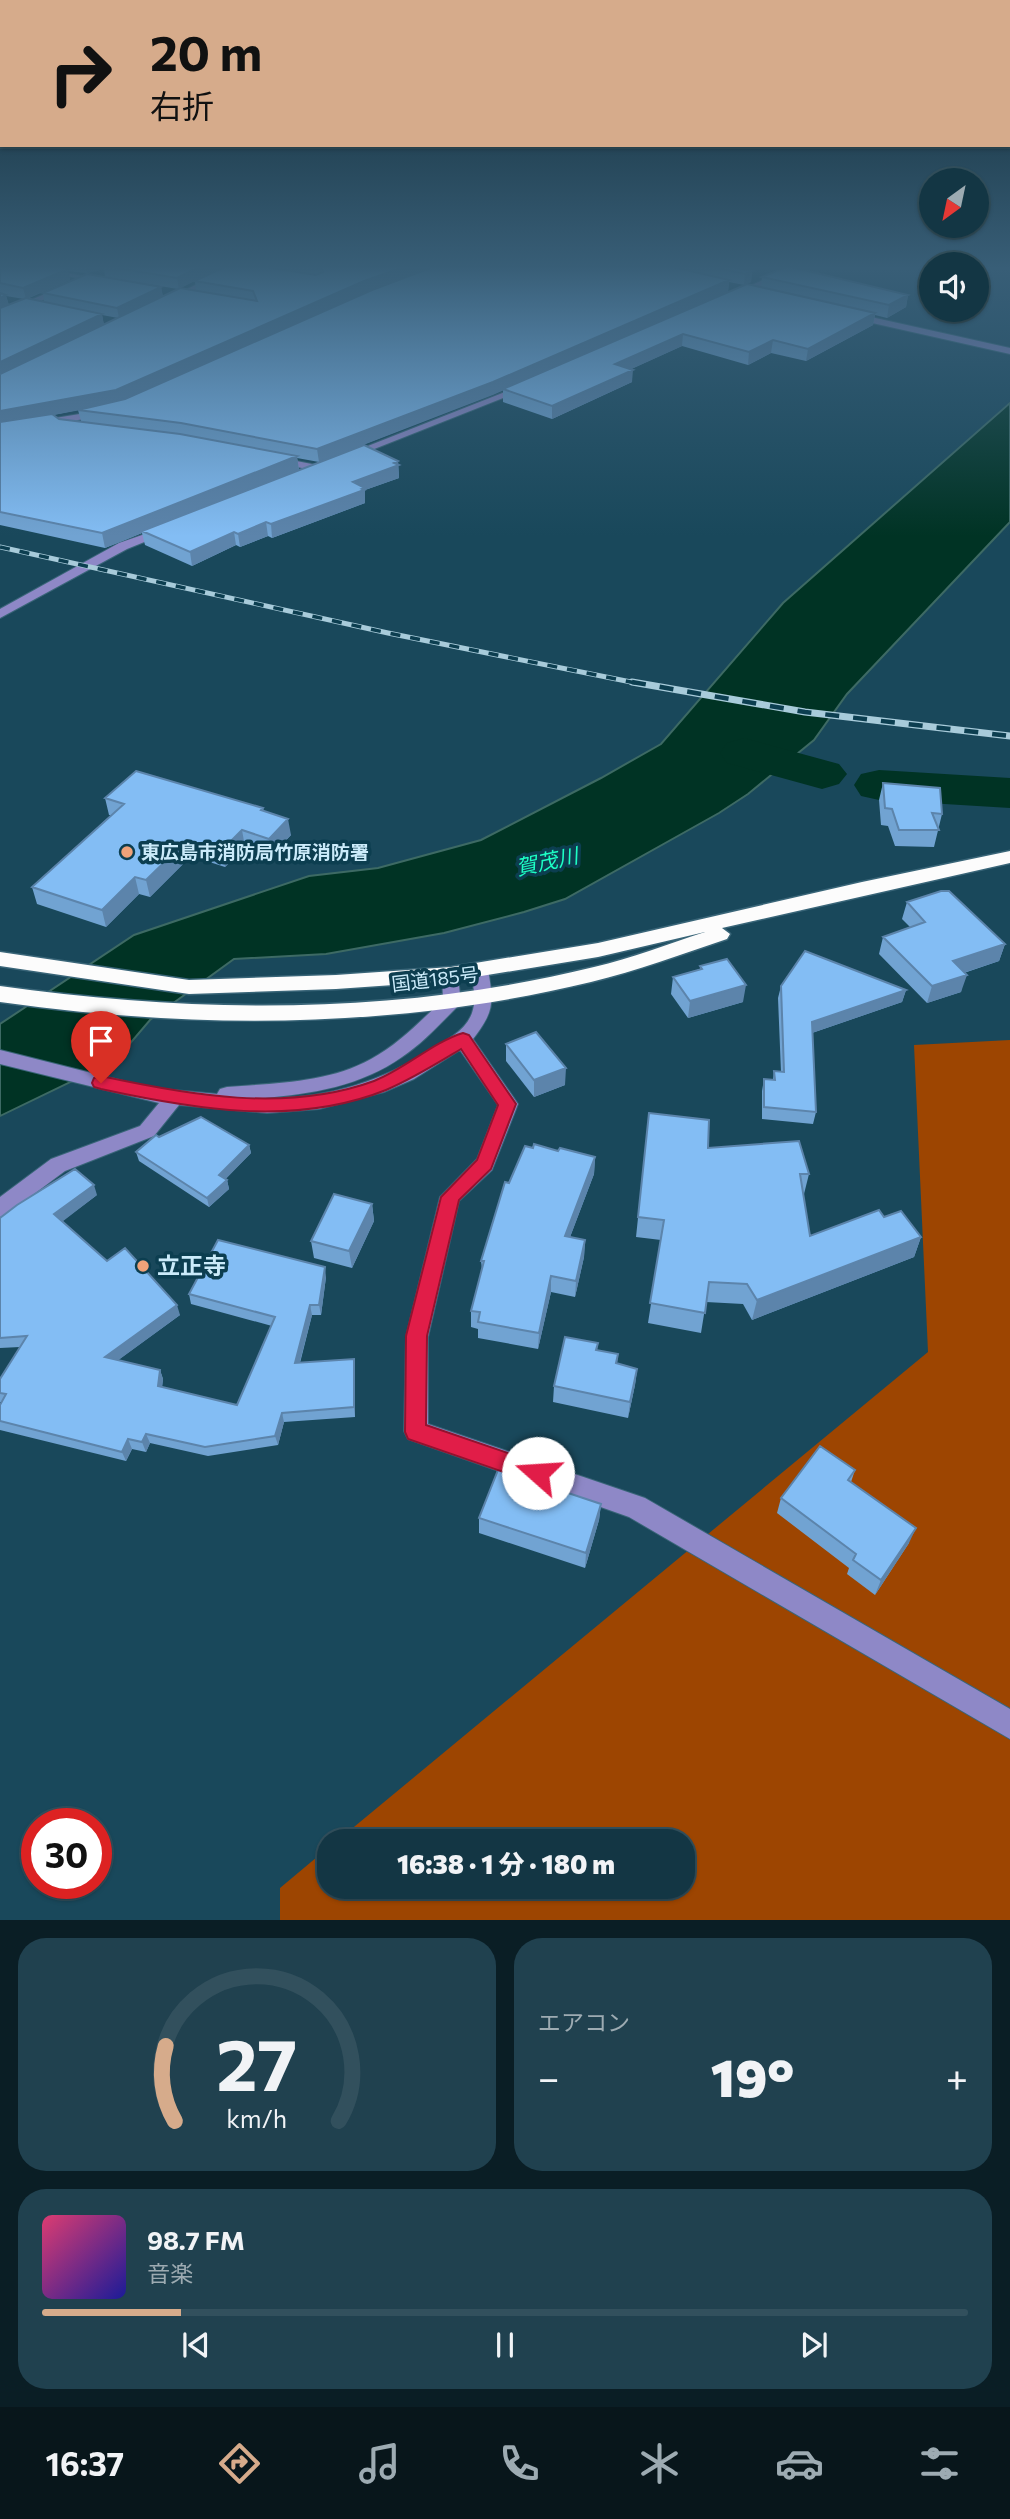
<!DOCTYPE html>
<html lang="ja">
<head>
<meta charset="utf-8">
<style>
  :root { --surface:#133644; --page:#20414f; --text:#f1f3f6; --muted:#9dabb2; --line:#32505d; --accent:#d6ab8b }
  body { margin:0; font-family:Commissioner,"Noto Sans JP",sans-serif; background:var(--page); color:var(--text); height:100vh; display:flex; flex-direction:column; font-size:26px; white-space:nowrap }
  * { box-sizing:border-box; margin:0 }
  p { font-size:23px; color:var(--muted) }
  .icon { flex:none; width:38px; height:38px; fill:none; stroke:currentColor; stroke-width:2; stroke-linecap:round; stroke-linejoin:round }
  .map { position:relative; height:1920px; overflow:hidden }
  .panel { display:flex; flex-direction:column; gap:18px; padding:18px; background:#0a1e25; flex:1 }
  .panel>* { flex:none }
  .top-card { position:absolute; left:0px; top:0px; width:1012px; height:147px; box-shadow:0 2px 5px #0004,0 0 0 2px var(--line); background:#d6ab8b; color:#111; overflow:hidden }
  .needle { width:46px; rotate:213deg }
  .buttons { position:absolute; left:919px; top:168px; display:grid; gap:14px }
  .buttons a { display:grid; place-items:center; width:70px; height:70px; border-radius:50%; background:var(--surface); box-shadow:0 2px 5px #0004,0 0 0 2px var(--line); font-size:35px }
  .speed { position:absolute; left:21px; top:1808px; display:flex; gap:14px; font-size:35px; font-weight:700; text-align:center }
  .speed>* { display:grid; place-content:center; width:91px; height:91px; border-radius:50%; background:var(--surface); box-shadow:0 2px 5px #0004,0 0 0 2px var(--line); line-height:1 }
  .speed .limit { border:10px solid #d22; background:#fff; color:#111 }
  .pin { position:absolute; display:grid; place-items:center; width:60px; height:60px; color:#fff; margin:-72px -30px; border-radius:50% 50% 50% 0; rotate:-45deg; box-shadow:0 0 7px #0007 }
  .pin .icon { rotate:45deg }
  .me { position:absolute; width:77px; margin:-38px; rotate:289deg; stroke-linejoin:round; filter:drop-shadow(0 0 5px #0008) }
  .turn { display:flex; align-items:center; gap:24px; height:147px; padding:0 35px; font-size:32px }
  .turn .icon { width:91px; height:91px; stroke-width:2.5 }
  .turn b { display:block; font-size:49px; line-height:60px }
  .big { font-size:52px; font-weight:800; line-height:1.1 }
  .panel .tile { flex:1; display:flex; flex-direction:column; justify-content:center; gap:10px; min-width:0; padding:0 24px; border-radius:28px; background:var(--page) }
  .panel .dial { align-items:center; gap:0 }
  .dial svg { height:182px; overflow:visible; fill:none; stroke:var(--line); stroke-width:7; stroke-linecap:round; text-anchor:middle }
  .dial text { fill:var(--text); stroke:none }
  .song { display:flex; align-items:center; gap:21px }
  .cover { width:84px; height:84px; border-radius:10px; background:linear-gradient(135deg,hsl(340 70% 55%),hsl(240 70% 35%)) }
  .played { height:7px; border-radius:4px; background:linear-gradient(90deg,var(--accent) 15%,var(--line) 15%) }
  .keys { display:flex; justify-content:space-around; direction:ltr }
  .heat { display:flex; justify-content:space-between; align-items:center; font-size:38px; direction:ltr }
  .panel .tiles { flex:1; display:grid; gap:18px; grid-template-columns:1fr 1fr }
  .tile:last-child { grid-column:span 2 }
  .trip { position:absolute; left:317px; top:1829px; width:378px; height:70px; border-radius:28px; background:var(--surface); box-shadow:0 2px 5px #0004,0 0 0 2px var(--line); font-weight:800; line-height:70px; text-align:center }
  .tabs { display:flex; height:112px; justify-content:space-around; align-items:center; background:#08161b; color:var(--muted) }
  .tabs .icon { width:49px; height:49px }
  .tabs .on { color:var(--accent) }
  .tabs b { font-size:32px; color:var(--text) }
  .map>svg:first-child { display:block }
</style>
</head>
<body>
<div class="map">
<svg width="1010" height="1921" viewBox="0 0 1010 1921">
  <rect width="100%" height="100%" fill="#19485b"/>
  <path fill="#9d4501" d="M1010 1040V1920L280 1921V1888L329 1847V1886H682V1841H337L928 1352 914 1045Z"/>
  <path fill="#003324" stroke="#3d6a64" stroke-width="2" d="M1010 403V522L847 694 814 740 748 794 719 813 565 899 524 912 444 933 326 954 234 959 150 1020 116 1060 0 1116V1024L134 935 309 876 378 868 481 840 601 778 661 744 783 603Z"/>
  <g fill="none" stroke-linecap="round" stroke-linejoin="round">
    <path fill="#003324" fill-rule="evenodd" d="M744 738 839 764 847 774 839 784 822 789 727 763 720 753 727 743Z
      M879 770 1010 778V808L879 800 861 796 854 785 861 774Z"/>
    <defs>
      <path id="minor" d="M20 267H37L107 281 103 283Z
        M230 267H240L173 302 166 300Z
        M791 267H802L737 297 730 295Z
        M61 287 68 289 0 319V313Z
        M853 313 1010 348V354L850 318Z
        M520 386 528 388 354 457 345 455Z
        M104 410 108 411V415L0 433V427Z
        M276 457 317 465 322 468 317 471 272 462V458Z
        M165 527 171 530 169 532 127 549 0 618V609L119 543Z
        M479 964 488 970C494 1003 494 1012 473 1039L518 1104 492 1170 459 1201 428 1337V1424L645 1498 1010 1709V1739L629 1517 408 1439 404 1431 406 1337 440 1197 477 1159 498 1105 460 1050 414 1079 384 1092 319 1109 267 1113 179 1105 154 1136 65 1171 7 1214 0 1217V1197L51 1159 140 1126 159 1103 0 1064V1050L151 1088 217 1094 220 1089 227 1087C275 1083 328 1083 371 1059 399 1044 420 1021 443 1000L442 974 445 970H457L461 1002 458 1006C440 1024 423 1043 402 1057 361 1086 312 1094 263 1098 325 1100 382 1081 433 1049 447 1040 466 1030 472 1013 477 999 473 984 470 970Z"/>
      <path id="highway" d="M1010 851V863L722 928 730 934 727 939C682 954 637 971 591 982 396 1029 198 1030 0 1002V986C198 1014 399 1015 594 967 632 958 668 944 705 932L598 957 451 981 336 989 189 994 0 966V952L189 980 336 975 451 967 598 943 862 882Z"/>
    </defs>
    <use href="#minor" stroke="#396578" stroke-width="2"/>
    <use href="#highway" stroke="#396578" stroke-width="3"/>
    <use href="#minor" fill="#8e88c7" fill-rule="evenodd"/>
    <use href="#highway" fill="#fcfcfc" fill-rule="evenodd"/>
    <defs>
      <path id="rail-far1" d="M0 547 388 633 641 684"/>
      <path id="rail" d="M632 682 805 712 1010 736"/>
    </defs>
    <use href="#rail-far1" stroke="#a8cbda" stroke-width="5"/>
    <use href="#rail" stroke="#a8cbda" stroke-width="7"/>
    <use href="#rail-far1" stroke="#0c3e50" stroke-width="3.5" stroke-dasharray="10" stroke-linecap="butt"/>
    <use href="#rail" stroke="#0c3e50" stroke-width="4.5" stroke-dasharray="14" stroke-linecap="butt"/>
  </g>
  <path fill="#71a3d2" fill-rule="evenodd" d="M0 267H222L180 288 196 291 195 281 224 267H713L752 271 751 282 744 285 729 282 728 292 761 287 762 277 908 295 906 307 887 318 875 315 873 325 806 361 771 353 748 365 682 346 631 369 632 382 552 419 503 402V390L319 462 297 458 299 470 398 461 399 478 365 490V503L272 538 268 536 240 547 236 545 192 566 145 545 142 533 105 548 0 525ZM104 269 105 277 178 289 163 297 161 287 43 293 44 302 27 299 70 280 68 271 87 273ZM377 288 230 353 365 293ZM6 296 24 299 9 305ZM102 315 118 318 104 325ZM78 410 81 421 59 419 53 415Z
    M883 783 942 814 934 847 895 846 888 826 881 825 879 800Z
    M105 798 263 808 264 811 291 835 272 855 245 847 225 867 191 856 150 897 139 894 106 927 37 904 32 887 111 815H109Z
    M907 902 1005 944 999 961 964 973 961 992 927 1003 879 954 883 937 910 927 902 919Z
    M700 966 743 1002 688 1018 671 994 673 977 700 969Z
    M781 986 906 990 902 1002 812 1033 816 1112 813 1124 762 1119V1091L764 1079 773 1080 774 1071 781 1072 778 998Z
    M506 1044 565 1085 534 1097 506 1061Z
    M649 1113 708 1148 809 1174 804 1194H803L810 1236 884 1217 921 1237 914 1257 752 1320 743 1304 706 1302 701 1333 648 1323 661 1240 636 1237Z
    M159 1137 249 1145 251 1153 225 1179 227 1180 229 1189 209 1207 139 1161 136 1152Z
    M533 1148 595 1157 594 1174 570 1237 585 1240 584 1257 575 1297 551 1292 538 1349 478 1338V1329L471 1327V1311L482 1269 481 1261 509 1183Z
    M97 1195 62 1221 107 1261 180 1315 118 1360 160 1370 163 1379 162 1387 237 1405 272 1326 191 1304 189 1294 326 1277 321 1315H312L300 1363 355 1368V1417L284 1422 278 1445 208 1456 150 1443 146 1452 132 1449 126 1461 0 1430V1405L2 1402H0V1379L20 1347 0 1348V1218Z
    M372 1204 374 1221 352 1268 314 1258 311 1241Z
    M598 1343 597 1350 618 1354 617 1364 637 1369 635 1385 628 1418 553 1402 554 1386Z
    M855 1470 851 1482 909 1543 875 1595 847 1574 849 1568 777 1513 781 1498Z
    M534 1482 601 1504 599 1520 585 1568 479 1533V1518Z"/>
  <path fill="#5c84ab" d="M86 267H104V269L87 273Z
    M199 267H222L179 289 177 278Z
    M404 267H435L365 293 118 403 0 425V411Z
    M68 269 70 280 26 299 23 288Z
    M752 271 751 282 744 285 745 274Z
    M729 280 728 292 493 395 319 462 317 449Z
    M161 287 163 297 119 318 117 308Z
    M6 295 9 306 0 311V298Z
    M908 295 906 307 887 318 889 305Z
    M875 313 873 325 806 361 808 349Z
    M102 314 104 326 0 376V362Z
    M683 334 682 346 614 377 615 364Z
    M773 340 771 353 748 365 749 352Z
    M633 370 632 382 552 419V406Z
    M297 456 299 470 142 531V533L105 548 102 533Z
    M398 461 399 478 365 490V503L272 538 271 524 353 482Z
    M266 522 268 536 240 547 238 534Z
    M234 532 236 545 192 566 190 552Z
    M288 819 291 835 272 855 269 839Z
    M242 830 245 847 225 867 222 850Z
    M187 840 191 856 150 897 146 880Z
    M135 877 139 894 106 927 102 910Z
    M1005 944 999 961 948 978 953 961Z
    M967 975 961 992 927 1003 932 986Z
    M746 985 743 1002 688 1018 690 1001Z
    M906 990 902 1002 809 1034 812 1022Z
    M566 1068 565 1085 534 1097V1080Z
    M249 1145 251 1153 221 1184 219 1175Z
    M595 1157 594 1174 564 1253 565 1236Z
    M227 1180 229 1189 209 1207 207 1198Z
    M94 1185 97 1195 58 1225 54 1214Z
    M372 1204 374 1221 352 1268 349 1251Z
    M921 1237 914 1257 752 1320 757 1300Z
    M585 1240 584 1257 575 1297 576 1281Z
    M325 1267 326 1277 321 1315 319 1305Z
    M551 1276V1292L538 1349 539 1333Z
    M177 1305 180 1315 109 1367 105 1357Z
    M310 1305 312 1315 297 1373 295 1363Z
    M354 1359 355 1368V1417L354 1407Z
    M637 1369 635 1385 628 1418 630 1402Z
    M160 1370 163 1379 161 1396 158 1386Z
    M282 1413 284 1422 278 1445 275 1436Z
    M146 1434 150 1443 146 1452 142 1442Z
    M128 1439 132 1449 126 1461 122 1452Z
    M601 1504 599 1520 585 1568 586 1553Z
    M916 1528 909 1543 875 1595 881 1580Z"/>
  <path fill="#83bdf4" stroke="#5c84ab" stroke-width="2" d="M0 267H59L68 269 23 288 0 283Z
    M111 267H199L177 278Z
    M224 267H266L316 275 323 272 321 268 314 267H404L364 281 116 390 0 411V374L180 288 257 301 253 291 195 281Z
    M433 267H673L729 280 493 382 317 449 181 423 78 410 125 399 372 290Z
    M713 267H733L752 271 745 274Z
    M786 267H791L908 295 889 305 762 277Z
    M87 274 161 287 117 308 43 293Z
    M747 284 875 313 808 349 773 340 749 352 683 334 615 364 633 370 552 406 503 389Z
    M0 293 6 295 0 298Z
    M26 298 102 314 0 362V308Z
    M52 414 59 419 180 434 297 456 102 533 0 512V422Z
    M364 445 398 461 394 463 399 465 353 482 365 488 362 489 364 490 271 524 266 522 238 534 234 532 190 552 142 531Z
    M136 771 263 808 261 810 288 819 269 839 242 830 222 850 187 840 146 880 135 877 102 910 32 887 124 804 105 798Z
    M883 783 940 788 942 814 932 813 939 830H899L892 809 885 808Z
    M941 891H949L1005 944 953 961 967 975 932 986 883 937 925 922 907 902Z
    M805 951 906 990 812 1022 816 1112 764 1107V1079L775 1080 774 1071 784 1072 781 986Z
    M727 959 746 985 690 1001 673 977 702 969 700 966Z
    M536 1032 566 1068 534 1080 506 1044Z
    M649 1113 709 1120 708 1148 799 1141 809 1174H800L810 1236 879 1210 884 1217 901 1211 921 1237 757 1300 747 1284 709 1282 705 1313 650 1303 664 1220 638 1217Z
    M201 1117 249 1145 219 1175 227 1180 207 1198 136 1152 156 1135 159 1137Z
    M534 1144 558 1151 560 1148 595 1157 565 1236 585 1240 576 1281 551 1276 539 1333 478 1322 480 1312 471 1311 484 1261H481L505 1182 509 1183 525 1146 533 1148Z
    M75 1169 94 1185 54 1214 107 1261 125 1248 177 1305 105 1357 160 1370 158 1386 237 1405 275 1317 189 1294 218 1240 325 1267 319 1305H310L295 1363 354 1359V1407L282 1413 275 1436 205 1447 146 1434 142 1442 128 1439 122 1452 0 1421V1405L6 1394 0 1393V1379L27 1336 0 1338V1218L17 1205Z
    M334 1194 372 1204 349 1251 311 1241Z
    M565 1337 598 1343 596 1350 618 1354 616 1363 637 1369 630 1402 554 1386Z
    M820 1446 855 1470 848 1480 916 1528 881 1580 853 1560 856 1554 781 1498Z
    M500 1465 534 1477 532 1481 601 1504 586 1553 479 1518Z"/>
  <linearGradient id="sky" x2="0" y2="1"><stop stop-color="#0e2832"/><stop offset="0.5" stop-color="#385e77"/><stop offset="1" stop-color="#385e77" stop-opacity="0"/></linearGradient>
  <rect width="1010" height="536" fill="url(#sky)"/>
  <path fill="#e11d48" stroke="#92132f" stroke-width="2" d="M463 1033 469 1035 516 1104 491 1169 459 1200 427 1336 426 1425 546 1466 549 1473 546 1481 538 1484 408 1439 405 1432 406 1336 441 1197 477 1160 498 1105 461 1049C436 1064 412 1079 386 1090 294 1127 193 1109 101 1089L94 1087 92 1083 94 1078 101 1076C189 1095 286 1113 374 1081 405 1069 433 1042 463 1033Z"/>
  <g fill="#f0a279" stroke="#0c3e50" stroke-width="2.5">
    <circle cx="127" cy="852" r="7"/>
    <circle cx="143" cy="1266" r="7"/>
  </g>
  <g text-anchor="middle" stroke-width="7" stroke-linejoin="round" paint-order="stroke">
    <g font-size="19" font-weight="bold" fill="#cbebfa" stroke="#0c3e50" text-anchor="start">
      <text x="141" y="859">東広島市消防局竹原消防署</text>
    </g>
    <g font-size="19" fill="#cbebfa" stroke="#0c3e50">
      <text transform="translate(435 979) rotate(-7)" y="7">国道185号</text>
    </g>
    <g font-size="21" font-style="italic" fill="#1dfec4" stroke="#0c3e50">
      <text transform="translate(547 862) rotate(-12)" y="7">賀茂川</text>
    </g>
    <g font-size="23" font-weight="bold" fill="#cbebfa" stroke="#0c3e50" text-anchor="start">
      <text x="157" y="1274">立正寺</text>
    </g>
  </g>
</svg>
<div class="buttons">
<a><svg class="needle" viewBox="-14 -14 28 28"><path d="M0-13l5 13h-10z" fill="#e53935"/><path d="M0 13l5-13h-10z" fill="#9dabb2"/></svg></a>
<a><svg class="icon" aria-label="sound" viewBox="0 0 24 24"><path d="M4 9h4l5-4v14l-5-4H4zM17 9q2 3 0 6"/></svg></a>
</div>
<div class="speed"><div class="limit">30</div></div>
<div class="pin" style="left:101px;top:1083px;background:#d93025"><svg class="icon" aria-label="arrive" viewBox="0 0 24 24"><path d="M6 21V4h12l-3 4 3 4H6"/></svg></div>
<svg class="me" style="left:538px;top:1473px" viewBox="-20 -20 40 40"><circle r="19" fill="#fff"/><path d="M0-13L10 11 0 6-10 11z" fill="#e11d48"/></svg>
<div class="trip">16:38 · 1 分 · 180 m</div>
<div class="top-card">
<div class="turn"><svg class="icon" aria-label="right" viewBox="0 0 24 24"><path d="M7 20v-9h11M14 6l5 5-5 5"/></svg><div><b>20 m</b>右折</div></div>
</div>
</div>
<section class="panel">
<div class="tiles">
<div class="tile dial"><svg viewBox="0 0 100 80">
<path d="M14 69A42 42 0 1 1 86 69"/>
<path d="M14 69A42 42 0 0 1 10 36" stroke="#d6ab8b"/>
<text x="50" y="56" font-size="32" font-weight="700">27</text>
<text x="50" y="72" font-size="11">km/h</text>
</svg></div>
<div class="tile"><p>エアコン</p>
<div class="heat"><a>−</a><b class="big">19°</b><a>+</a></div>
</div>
<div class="tile">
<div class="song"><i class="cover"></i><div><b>98.7 FM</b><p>音楽</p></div></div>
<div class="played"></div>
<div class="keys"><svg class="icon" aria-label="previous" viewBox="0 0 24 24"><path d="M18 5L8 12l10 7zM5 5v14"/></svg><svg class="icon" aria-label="pause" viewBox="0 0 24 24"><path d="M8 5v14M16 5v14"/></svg><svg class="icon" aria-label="next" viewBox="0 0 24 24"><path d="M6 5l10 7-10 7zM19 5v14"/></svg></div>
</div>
</div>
</section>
<nav class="tabs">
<b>16:37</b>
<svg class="icon on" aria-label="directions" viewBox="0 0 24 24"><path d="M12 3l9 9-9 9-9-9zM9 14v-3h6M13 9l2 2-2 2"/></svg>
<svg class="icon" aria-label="music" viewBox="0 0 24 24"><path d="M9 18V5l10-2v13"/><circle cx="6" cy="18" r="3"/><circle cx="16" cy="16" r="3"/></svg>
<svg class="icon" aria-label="phone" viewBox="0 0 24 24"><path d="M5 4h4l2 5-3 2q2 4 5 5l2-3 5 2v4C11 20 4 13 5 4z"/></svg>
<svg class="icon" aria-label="climate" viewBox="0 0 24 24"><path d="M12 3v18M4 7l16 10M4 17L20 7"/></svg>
<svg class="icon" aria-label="car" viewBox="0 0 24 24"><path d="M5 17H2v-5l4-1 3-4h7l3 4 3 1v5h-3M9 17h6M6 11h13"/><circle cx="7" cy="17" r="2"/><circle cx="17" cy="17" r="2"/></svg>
<svg class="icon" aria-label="filters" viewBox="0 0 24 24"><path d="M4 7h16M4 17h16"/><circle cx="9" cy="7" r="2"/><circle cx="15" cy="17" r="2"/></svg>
</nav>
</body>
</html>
